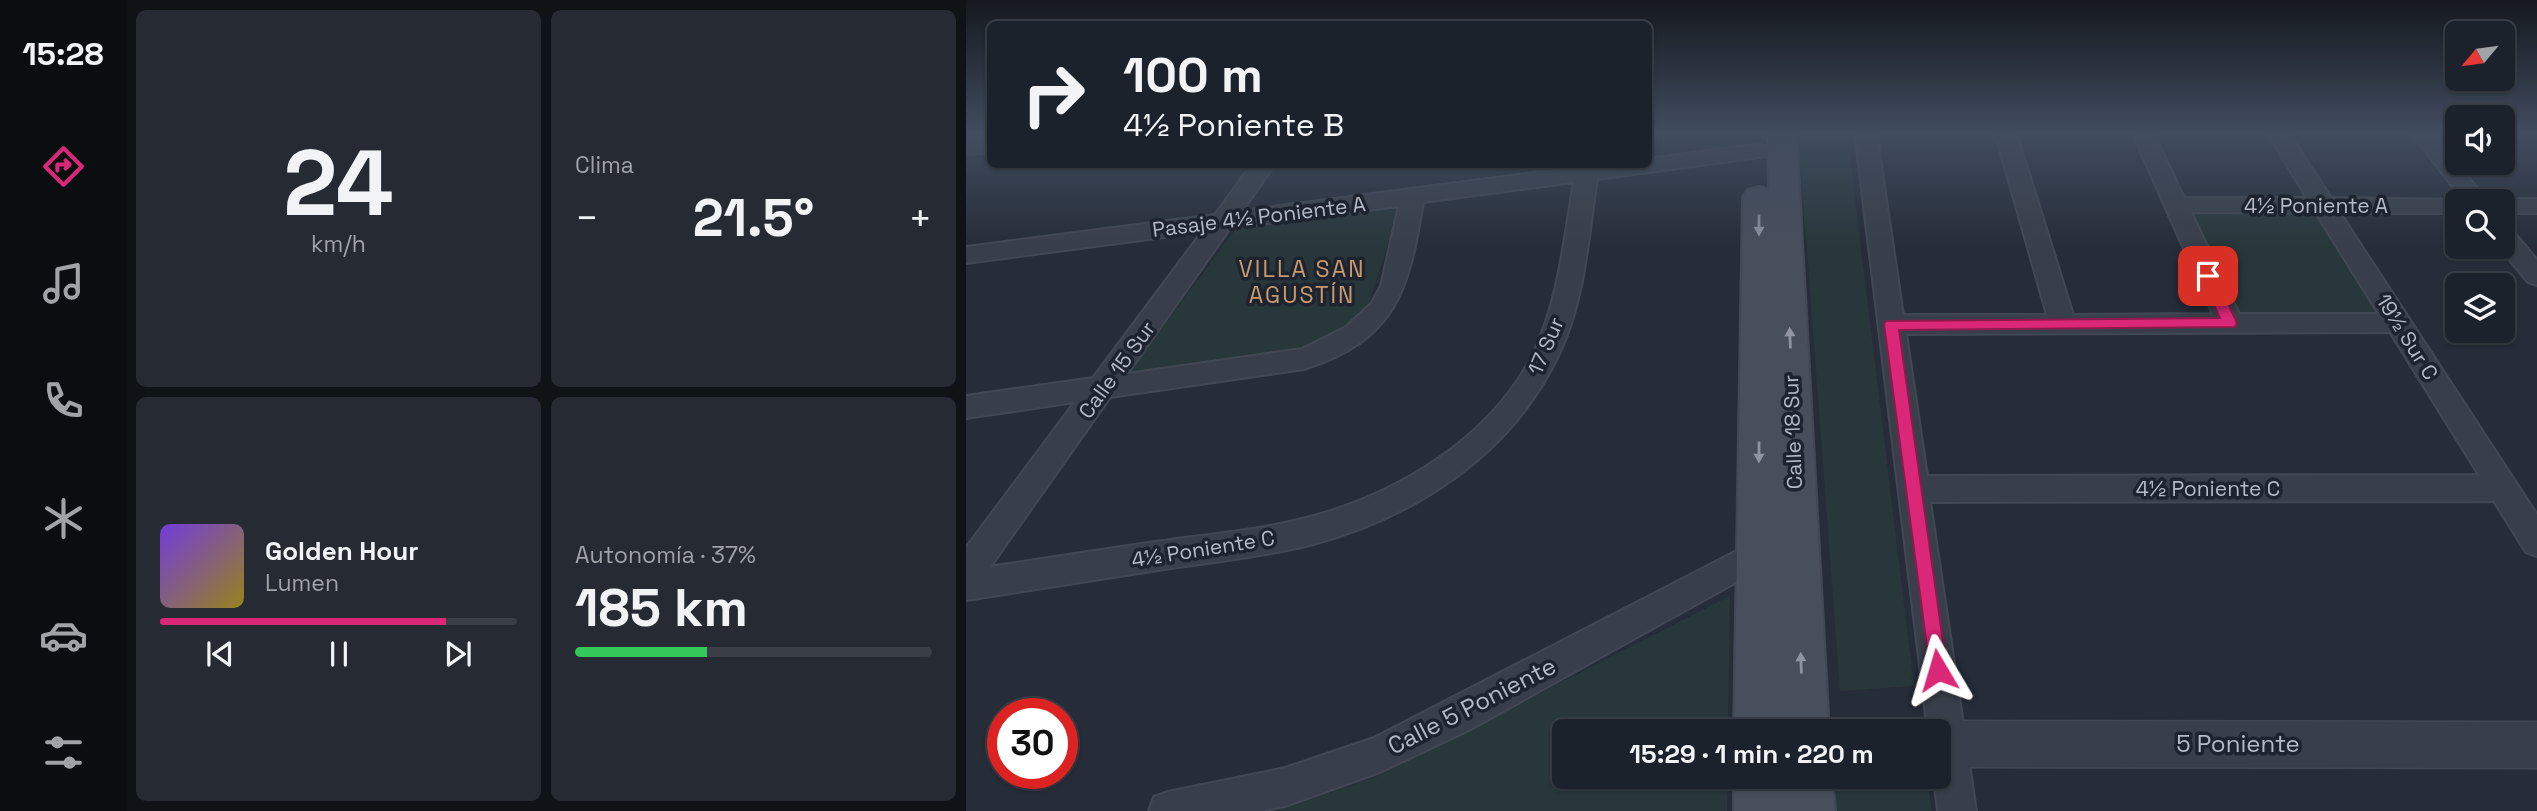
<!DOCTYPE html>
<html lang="es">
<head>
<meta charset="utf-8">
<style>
  :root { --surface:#1c222b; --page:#252a33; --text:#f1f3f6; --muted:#a0a4a9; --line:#3a3f47; --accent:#db2777 }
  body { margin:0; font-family:"Space Grotesk",sans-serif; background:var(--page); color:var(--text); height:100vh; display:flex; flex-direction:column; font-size:26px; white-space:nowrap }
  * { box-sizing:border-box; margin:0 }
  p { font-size:23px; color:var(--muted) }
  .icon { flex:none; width:38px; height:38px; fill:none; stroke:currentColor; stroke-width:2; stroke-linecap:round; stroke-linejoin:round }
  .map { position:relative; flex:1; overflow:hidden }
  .panel { display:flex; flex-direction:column; gap:10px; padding:10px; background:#0f1318; width:840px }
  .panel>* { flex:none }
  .hud { position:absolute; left:21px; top:21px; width:665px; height:147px; border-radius:10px; box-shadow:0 2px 5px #0004,0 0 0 2px var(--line); background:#1c222b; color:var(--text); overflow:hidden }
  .needle { width:46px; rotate:241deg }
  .buttons { position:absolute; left:1479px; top:21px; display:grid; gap:14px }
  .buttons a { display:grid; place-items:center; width:70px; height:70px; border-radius:10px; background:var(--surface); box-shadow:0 2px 5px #0004,0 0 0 2px var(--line); font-size:35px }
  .speed { position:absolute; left:21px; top:698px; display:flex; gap:14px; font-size:35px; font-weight:700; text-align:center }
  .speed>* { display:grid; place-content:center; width:91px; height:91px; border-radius:50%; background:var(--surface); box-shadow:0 2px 5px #0004,0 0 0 2px var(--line); line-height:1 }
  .speed .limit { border:10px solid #d22; background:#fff; color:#111 }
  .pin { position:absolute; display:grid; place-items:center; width:60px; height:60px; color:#fff; margin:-30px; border-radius:14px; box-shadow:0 4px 10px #0006 }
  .me { position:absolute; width:77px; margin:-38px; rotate:353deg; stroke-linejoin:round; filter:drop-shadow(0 0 5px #0008) }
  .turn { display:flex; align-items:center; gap:24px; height:147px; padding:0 21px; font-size:32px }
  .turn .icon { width:91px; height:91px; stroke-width:2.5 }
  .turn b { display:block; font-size:49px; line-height:60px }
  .big { font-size:52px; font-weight:600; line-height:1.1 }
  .panel .tile { flex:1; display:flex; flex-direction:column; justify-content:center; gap:10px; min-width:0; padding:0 24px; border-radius:10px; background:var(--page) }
  .panel .dial { align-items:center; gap:0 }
  .dial b { font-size:91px; line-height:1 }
  .song { display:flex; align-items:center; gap:21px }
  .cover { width:84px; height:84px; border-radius:10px; background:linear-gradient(135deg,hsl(260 70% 55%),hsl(50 70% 35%)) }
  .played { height:7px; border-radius:4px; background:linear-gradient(90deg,var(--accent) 80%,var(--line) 80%) }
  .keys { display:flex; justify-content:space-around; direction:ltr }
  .heat { display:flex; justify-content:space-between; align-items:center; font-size:38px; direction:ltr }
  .charge { height:10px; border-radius:5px; background:linear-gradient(90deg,#34c759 37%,var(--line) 0) }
  .panel .tiles { flex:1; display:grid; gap:10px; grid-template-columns:repeat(2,1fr) }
  .trip { position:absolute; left:586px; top:719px; width:399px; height:70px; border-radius:10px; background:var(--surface); box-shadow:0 2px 5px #0004,0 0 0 2px var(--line); font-weight:600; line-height:70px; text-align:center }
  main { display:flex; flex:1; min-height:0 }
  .tabs { display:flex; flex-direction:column; width:126px; justify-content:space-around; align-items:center; background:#0b0e11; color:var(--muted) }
  .tabs .icon { width:49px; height:49px }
  .tabs .on { color:var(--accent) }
  .tabs b { font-size:32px; color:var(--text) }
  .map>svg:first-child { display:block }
</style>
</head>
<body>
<main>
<nav class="tabs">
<b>15:28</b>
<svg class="icon on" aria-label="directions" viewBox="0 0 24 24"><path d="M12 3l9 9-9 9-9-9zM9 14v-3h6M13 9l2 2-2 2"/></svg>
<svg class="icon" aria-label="music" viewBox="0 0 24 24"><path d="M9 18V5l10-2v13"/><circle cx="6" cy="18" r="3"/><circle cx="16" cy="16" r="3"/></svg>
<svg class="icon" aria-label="phone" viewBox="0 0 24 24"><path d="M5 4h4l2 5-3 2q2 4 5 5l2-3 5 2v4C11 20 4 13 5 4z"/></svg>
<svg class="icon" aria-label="climate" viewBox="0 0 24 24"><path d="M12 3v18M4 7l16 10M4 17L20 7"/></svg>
<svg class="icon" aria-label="car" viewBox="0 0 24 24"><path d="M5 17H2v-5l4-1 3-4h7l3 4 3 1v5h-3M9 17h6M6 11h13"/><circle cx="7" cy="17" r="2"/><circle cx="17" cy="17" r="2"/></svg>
<svg class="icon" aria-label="filters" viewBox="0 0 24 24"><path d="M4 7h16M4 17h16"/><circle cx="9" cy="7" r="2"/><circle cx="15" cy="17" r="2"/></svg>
</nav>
<section class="panel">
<div class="tiles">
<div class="tile dial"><b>24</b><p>km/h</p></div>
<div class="tile"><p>Clima</p>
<div class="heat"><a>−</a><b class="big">21.5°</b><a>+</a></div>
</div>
<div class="tile">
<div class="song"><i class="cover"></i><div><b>Golden Hour</b><p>Lumen</p></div></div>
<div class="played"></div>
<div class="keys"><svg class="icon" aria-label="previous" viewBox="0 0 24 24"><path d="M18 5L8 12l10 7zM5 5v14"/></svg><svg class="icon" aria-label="pause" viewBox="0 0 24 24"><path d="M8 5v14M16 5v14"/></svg><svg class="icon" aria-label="next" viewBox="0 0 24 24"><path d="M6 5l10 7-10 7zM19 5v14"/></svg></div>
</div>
<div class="tile"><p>Autonomía · 37%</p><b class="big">185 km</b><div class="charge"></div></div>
</div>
</section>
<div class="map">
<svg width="1571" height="811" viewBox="0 0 1571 811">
  <rect width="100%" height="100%" fill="#262d39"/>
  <path fill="#27373a" d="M832 132H881L948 686 874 691Z
    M436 202 397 320 349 350 157 380 269 230 279 223Z
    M1210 207H1349L1419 320 1263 319Z
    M764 596 762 731 598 732V777H761V811H310L410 777Z
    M865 777H960L966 811H867Z"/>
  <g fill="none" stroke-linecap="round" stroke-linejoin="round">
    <defs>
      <path id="minor" d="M889 132H910L937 315H1081L1029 132H1050L1107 315 1247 314 1166 132H1187L1218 198H1341L1301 132H1322L1365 198 1497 200 1445 132H1466L1521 201H1491V213H1374L1571 515V556L1560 552 1528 501 964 502 1010 811H972L968 777H973V732H962ZM1225 212 1350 213 1413 314H1273ZM1424 332 1513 475 961 476 940 334Z
        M794 144 805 151 802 156 631 179C622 237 619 300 593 354 545 456 446 519 340 546 293 557 246 562 199 569 132 579 66 590 0 600V548L109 402 0 418V396L127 378 236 232 0 263V247L249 215 286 164H309L276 211 621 166 682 164V159ZM608 182C598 239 593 299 568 352 527 437 432 494 344 517 296 530 246 534 197 541 139 549 82 558 24 567L144 397 338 369C430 340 443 290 457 202ZM433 206 415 286 405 304 380 327 336 349 161 374 264 228Z
        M1536 199H1571V213H1536V201H1528Z
        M1536 226 1544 228 1571 260V285L1562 282 1533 247H1536Z
        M792 540 803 544 808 554 803 564 503 730 414 772 319 806 294 811H183L188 797 202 792 319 768 408 738Z"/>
      <path id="tertiary" d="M24 136V152L0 155V139Z
        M973 721 1571 722V768L973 767V732H955Z"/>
      <path id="secondary" d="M802 132H830L863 732H768L777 197 782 190 793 187 803 190Z
        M768 777H866L869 811H768Z"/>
    </defs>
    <use href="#minor" stroke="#424853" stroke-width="4"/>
    <use href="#tertiary" stroke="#424853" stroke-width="3"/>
    <use href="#secondary" stroke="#424853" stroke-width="4"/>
    <use href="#minor" fill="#393f4a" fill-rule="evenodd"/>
    <use href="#tertiary" fill="#393f4a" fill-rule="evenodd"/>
    <use href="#secondary" fill="#474e5c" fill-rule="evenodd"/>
  </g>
  <defs><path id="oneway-solid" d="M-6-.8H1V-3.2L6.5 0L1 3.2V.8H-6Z" transform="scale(1.75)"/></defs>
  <g fill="#8e94a0">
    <use href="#oneway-solid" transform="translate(793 225) rotate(90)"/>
    <use href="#oneway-solid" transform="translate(824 338) rotate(-92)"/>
    <use href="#oneway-solid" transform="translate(793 452) rotate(90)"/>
    <use href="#oneway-solid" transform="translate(835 663) rotate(-92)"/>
  </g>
  <linearGradient id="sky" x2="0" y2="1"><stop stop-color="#15191f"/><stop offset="0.54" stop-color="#414c5f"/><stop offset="1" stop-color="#414c5f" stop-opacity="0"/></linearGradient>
  <rect width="1571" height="246" fill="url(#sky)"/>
  <path fill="#db2777" stroke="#8e194d" stroke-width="2" d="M1242 271 1249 276 1271 323 1269 327 933 330 981 670 979 677 972 680 965 677 918 324 920 321 1254 318 1235 276Z"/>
  <g text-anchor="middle" stroke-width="7" stroke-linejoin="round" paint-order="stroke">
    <g font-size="21" fill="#b4bac5" stroke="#1e242f">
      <text x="1350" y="213">4½ Poniente A</text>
      <text transform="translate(293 217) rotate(-7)" y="7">Pasaje 4½ Poniente A</text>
      <text transform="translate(1441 337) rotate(58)" y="7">19½ Sur C</text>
      <text transform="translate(580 346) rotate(-67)" y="7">17 Sur</text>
      <text transform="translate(151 370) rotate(-54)" y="7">Calle 15 Sur</text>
      <text transform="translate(827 432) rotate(-92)" y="7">Calle 18 Sur</text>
      <text x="1242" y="496">4½ Poniente C</text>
      <text transform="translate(237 549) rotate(-9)" y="7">4½ Poniente C</text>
    </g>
    <g font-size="23" letter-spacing="2" fill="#c89a6d" stroke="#1e242f">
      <text x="336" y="277">VILLA SAN<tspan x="336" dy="26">AGUSTÍN</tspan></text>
    </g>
    <g font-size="24" fill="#b4bac5" stroke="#1e242f">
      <text transform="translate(506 706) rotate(-27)" y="8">Calle 5 Poniente</text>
      <text x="1272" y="752">5 Poniente</text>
    </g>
  </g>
</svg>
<div class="buttons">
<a><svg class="needle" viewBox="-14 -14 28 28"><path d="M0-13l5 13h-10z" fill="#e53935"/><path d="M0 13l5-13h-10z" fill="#a0a4a9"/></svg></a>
<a><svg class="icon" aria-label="sound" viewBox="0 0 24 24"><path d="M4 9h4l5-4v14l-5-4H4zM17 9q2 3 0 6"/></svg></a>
<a><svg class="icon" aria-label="search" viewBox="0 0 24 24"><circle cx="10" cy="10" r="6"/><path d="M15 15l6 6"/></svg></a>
<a><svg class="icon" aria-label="layers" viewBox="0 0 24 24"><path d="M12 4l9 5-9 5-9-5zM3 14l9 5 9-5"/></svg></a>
</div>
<div class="speed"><div class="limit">30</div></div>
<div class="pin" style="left:1242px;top:276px;background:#d93025"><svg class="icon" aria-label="arrive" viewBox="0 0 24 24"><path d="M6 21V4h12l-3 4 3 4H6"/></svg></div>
<svg class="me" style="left:972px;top:670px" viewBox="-20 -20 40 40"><path d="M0-17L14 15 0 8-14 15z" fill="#db2777" stroke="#fff" stroke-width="4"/></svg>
<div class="trip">15:29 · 1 min · 220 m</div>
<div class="hud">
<div class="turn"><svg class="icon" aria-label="right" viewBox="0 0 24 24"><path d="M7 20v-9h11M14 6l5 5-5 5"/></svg><div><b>100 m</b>4½ Poniente B</div></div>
</div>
</div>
</main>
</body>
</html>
